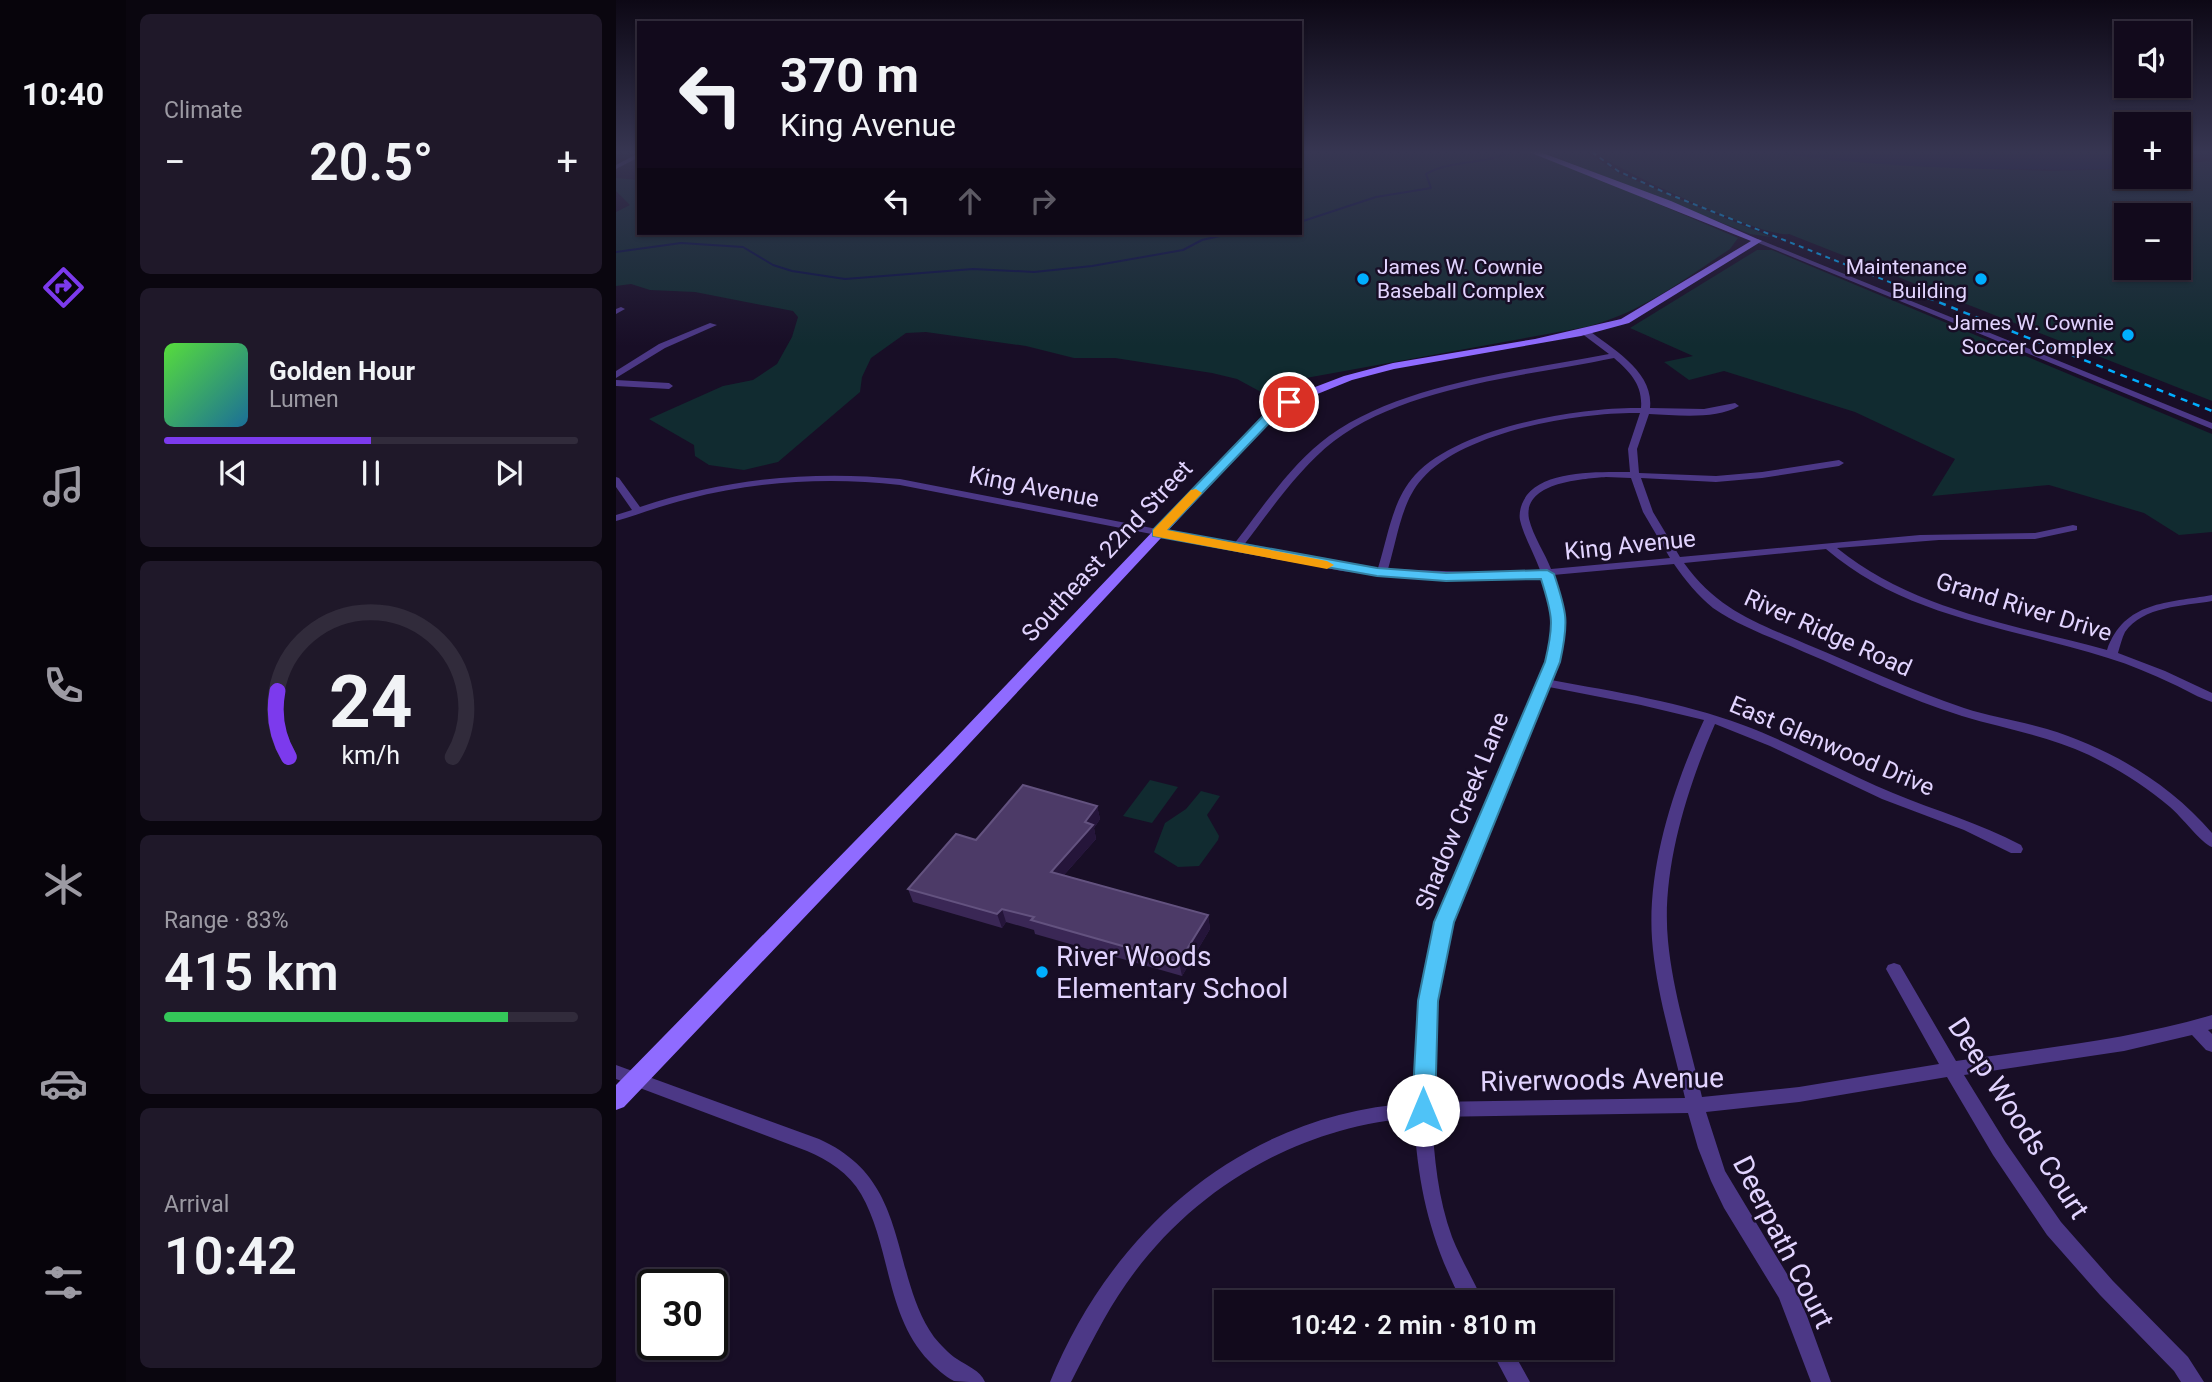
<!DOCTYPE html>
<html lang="en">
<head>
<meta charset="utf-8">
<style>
  :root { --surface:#120a1c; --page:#1f1829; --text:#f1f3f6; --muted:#9c9aa3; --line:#312b3b; --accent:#7c3aed }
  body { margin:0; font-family:Roboto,sans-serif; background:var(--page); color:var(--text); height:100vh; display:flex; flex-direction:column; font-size:26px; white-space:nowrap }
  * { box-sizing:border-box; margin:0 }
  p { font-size:23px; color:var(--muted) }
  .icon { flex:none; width:38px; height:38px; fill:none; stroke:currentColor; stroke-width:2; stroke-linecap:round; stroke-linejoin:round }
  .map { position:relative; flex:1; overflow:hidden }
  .drawer { display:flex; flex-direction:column; gap:14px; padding:14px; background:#0a060f; width:490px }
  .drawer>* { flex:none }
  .hud { position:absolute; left:21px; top:21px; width:665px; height:214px; border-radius:0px; box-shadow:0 2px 5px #0004,0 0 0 2px var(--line); background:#120a1c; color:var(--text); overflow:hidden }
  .tools { position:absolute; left:1498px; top:21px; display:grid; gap:14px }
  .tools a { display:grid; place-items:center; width:77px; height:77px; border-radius:0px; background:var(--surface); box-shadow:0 2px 5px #0004,0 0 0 2px var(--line); font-size:35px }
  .speed { position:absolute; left:21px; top:1269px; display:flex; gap:14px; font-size:35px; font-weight:700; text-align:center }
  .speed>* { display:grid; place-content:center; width:91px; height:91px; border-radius:50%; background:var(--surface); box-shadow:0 2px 5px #0004,0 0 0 2px var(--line); line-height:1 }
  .speed .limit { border:4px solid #111; border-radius:10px; background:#fff; color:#111 }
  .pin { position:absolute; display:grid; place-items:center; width:60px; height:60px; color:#fff; margin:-30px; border:4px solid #fff; border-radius:50%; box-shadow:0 2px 7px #0007 }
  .me { position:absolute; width:77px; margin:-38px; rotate:0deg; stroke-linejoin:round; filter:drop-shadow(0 0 5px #0008) }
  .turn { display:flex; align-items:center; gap:24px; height:147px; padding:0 28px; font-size:32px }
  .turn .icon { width:91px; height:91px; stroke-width:2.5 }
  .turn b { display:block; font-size:49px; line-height:60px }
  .lanes { display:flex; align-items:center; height:66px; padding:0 28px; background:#0003; justify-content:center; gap:35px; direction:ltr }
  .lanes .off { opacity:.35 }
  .big { font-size:52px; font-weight:600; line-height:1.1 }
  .drawer .card { flex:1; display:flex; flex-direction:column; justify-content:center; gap:10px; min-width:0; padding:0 24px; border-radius:10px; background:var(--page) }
  .drawer .dial { align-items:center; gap:0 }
  .dial svg { height:182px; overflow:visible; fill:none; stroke:var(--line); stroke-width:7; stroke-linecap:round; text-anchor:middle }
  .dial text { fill:var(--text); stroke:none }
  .song { display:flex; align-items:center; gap:21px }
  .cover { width:84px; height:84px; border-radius:10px; background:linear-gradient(135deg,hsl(110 70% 55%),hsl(200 70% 35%)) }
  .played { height:7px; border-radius:4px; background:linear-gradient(90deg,var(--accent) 50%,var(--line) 50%) }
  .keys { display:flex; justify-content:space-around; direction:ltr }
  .heat { display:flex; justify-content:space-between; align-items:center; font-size:38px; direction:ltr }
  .charge { height:10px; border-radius:5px; background:linear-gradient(90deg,#34c759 83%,var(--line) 0) }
  .trip { position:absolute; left:598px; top:1290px; width:399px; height:70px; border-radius:0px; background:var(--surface); box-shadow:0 2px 5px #0004,0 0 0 2px var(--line); font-weight:600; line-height:70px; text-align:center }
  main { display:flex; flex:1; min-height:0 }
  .tabs { display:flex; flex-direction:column; width:126px; justify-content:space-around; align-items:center; background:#07040b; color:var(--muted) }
  .tabs .icon { width:49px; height:49px }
  .tabs .active { color:var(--accent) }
  .tabs b { font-size:32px; color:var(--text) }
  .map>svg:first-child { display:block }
</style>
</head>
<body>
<main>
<nav class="tabs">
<b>10:40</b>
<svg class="icon active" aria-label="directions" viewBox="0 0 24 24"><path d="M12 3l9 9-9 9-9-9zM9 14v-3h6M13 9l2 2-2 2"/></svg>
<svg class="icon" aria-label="music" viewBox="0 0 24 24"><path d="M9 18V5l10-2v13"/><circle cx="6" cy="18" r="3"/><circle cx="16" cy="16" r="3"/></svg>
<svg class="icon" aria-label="phone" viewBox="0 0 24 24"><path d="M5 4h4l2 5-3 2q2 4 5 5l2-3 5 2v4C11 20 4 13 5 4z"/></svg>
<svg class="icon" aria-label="climate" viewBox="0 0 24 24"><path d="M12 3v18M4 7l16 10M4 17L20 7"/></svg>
<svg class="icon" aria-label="car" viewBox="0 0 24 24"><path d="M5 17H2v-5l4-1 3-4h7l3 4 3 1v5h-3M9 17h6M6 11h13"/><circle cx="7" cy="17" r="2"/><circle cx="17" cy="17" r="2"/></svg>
<svg class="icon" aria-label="filters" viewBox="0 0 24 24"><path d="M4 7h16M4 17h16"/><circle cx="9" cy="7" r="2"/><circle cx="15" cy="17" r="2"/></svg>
</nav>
<section class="drawer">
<div class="card"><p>Climate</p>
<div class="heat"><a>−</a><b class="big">20.5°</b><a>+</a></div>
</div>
<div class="card">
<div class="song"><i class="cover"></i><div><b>Golden Hour</b><p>Lumen</p></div></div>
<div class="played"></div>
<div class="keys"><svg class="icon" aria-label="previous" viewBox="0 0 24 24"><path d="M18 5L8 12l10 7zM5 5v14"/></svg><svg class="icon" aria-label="pause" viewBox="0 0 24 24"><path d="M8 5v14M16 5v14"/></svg><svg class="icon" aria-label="next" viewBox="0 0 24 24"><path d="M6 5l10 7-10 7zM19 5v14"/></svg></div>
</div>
<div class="card dial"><svg viewBox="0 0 100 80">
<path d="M14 69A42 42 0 1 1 86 69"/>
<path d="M14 69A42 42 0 0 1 9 40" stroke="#7c3aed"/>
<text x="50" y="56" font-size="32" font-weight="700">24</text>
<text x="50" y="72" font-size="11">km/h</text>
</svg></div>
<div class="card"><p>Range · 83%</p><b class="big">415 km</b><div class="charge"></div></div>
<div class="card"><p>Arrival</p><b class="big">10:42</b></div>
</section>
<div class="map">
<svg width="1596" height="1382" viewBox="0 0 1596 1382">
  <rect width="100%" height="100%" fill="#180e26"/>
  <path fill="#112b30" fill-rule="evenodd" d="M684 152H912L974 175 1122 238 1114 249C1067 280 1025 313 970 327L690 378 683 385 679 384 662 394 645 392 621 379 596 373 499 358H458L410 346 310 332 290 333 255 358 246 377 244 392 162 462 128 470 93 465 79 456 78 445 33 419 107 386 137 380 161 364 176 337 182 317 177 311 79 292 34 290 15 284 0 286V212L14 205 0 191V178L23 180V233H684Z
    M927 152H970L1004 174 1155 237 1134 234Z
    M979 152H1152L1308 166 1432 171 1510 169V177H1563V165L1596 160V401L1173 234C1147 238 1003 171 979 152ZM1510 215H1563V268H1510Z
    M1141 250H1156L1596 434V532L1563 535 1528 513 1433 485 1316 496 1339 459 1239 412 1108 371 1073 380 1048 362 1077 356 1014 328Z
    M534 780 562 787 536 823 507 816Z
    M585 791 604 796 591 815 603 836 602 840 583 866 562 867 538 852 549 823 570 809Z"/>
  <path fill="#091145" d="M1152 152H1510V169C1391 171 1271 169 1152 152Z"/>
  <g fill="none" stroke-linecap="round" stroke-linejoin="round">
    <path stroke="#091145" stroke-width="2" d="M684 222 760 197 815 188 810 174C837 159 868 165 895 152
      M0 252 65 243 127 247 157 265 176 271 229 279 357 269 418 272 476 266 567 250 586 240 617 233"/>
    <path fill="#4c3886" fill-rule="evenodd" d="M23 153V157L0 169V165Z
      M1142 239 1596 423V429L1140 242 1139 241Z
      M5 307 9 309 0 314V309Z
      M94 323 101 325 49 348 0 378V371L43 344Z
      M965 329H971C996 349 1038 371 1034 408L1088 409 1119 403 1123 406C1099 420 1060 415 1033 414L1021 449 1023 473 1100 476 1146 472 1223 460 1228 463 1223 466 1146 478 1100 482 1025 478 1037 512 1064 557 1304 535 1419 533 1457 525 1461 526V530L1419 539 1323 540 1221 548C1297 610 1399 625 1491 650 1508 601 1552 603 1596 595V601C1568 606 1527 606 1509 632 1506 638 1504 646 1502 653L1549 671 1596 693V702C1583 698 1570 690 1557 684 1536 674 1515 665 1492 658 1395 627 1290 618 1210 549L1068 563C1102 610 1139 622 1190 644 1243 666 1295 690 1348 708 1375 717 1404 721 1431 729 1494 748 1553 783 1596 833V847C1586 844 1565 816 1554 807 1529 786 1502 769 1473 755 1433 736 1389 729 1346 716 1292 699 1240 674 1188 652 1158 638 1124 627 1097 608 1082 596 1069 580 1058 564L937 575C946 597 952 624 947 648 944 659 939 669 935 680 1000 692 1065 702 1127 725 1178 744 1226 772 1277 793 1320 811 1364 823 1405 845L1407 849 1405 853H1395L1348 830 1266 799 1154 746 1099 724C1071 788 1045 871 1052 941 1057 994 1074 1045 1086 1097L1183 1087 1323 1064 1270 969 1272 965 1278 963 1284 965 1340 1061C1426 1048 1512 1040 1596 1015V1029L1592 1030 1596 1034V1052L1590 1050 1576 1035 1508 1051 1348 1075 1390 1143 1445 1222 1497 1281 1572 1357 1588 1382H1565L1558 1371 1484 1295 1431 1235 1377 1155 1331 1077 1183 1102 1090 1112 1109 1171 1177 1284 1191 1316 1215 1382H1195L1163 1298 1108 1208 1095 1181 1082 1148 1072 1113 816 1117C818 1157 822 1199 836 1237 845 1260 858 1280 867 1302H846C814 1239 802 1188 798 1118 683 1126 576 1189 510 1284 489 1314 472 1349 455 1382H434C497 1228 628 1114 798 1103 798 1041 802 978 822 919 844 854 874 794 901 732 912 708 932 669 935 644 939 621 935 598 927 576 859 580 793 578 726 571L284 485C212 477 142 481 72 499 47 505 24 514 0 521V515L16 510 0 487V477L3 478 24 507C109 479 195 470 284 479L618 544C647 507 675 464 713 436 787 383 905 371 993 354L965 333ZM998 358C1014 372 1027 385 1025 408 963 407 843 427 799 475 776 500 772 537 762 568L726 565 627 546C655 510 682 469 718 441 790 386 911 376 998 358ZM1024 413 1012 449 1014 472C983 472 919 469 906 504 904 509 903 515 904 520 908 537 918 553 924 570L853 572 772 569C781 540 785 502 806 479 848 431 963 412 1024 413ZM990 477 1015 478 1027 512 1054 558 935 569C929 553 917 536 913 519 906 482 967 479 990 477ZM933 687 1025 705 1088 720C1058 785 1031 867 1036 939 1040 993 1057 1045 1069 1098L815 1102C815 1052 817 1002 828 954 849 861 898 775 933 687Z
      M0 380 53 383 57 386 53 389 0 386Z
      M0 1065 203 1139C267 1168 275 1216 292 1278 298 1298 305 1319 318 1337 324 1344 333 1354 341 1359 351 1366 364 1370 369 1382 360 1382 346 1382 338 1381 328 1376 320 1368 313 1361 269 1315 275 1246 245 1194 233 1173 212 1160 191 1151L0 1079Z
      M874 1348H895L914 1382H892Z"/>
    <path fill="#8f6bff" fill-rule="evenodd" d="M913 152H924L1055 201 1146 241 1013 323 965 336 778 369 736 380 694 397 655 420 340 758 8 1107 0 1110V1085L328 750 647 416 686 392 728 376 777 363 919 339 1005 319 1135 241Z"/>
    <path stroke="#00aeff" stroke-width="2" stroke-dasharray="5 4.5" stroke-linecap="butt" d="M976 152 1002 171 1050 193 1291 289"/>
    <path stroke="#00aeff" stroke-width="2.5" stroke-dasharray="7 6" stroke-linecap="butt" d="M1287 288 1596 411"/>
  </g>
  <path fill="#3a2755" d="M481 806 484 819 478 828 480 839 448 875 592 915 594 929 566 976 419 934 418 930 390 922 386 928 297 902 292 889 360 840Z"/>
  <path fill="#25153a" d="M481 806 484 819 478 828 480 839 439 885 435 872 469 822Z
    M386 909 390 922 386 928 381 914Z
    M592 915 594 929 566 976 563 962Z"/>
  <path fill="#4c3a67" stroke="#63527f" stroke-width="2" d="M407 785 481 806 469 822 477 825 435 872 592 915 563 962 415 920 418 917 386 909 381 914 292 889 340 834 360 840Z"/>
  <linearGradient id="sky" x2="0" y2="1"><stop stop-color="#0d0815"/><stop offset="0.44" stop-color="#373652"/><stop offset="1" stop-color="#373652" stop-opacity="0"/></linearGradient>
  <rect width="1596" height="346" fill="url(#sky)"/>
  <path fill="#4fc3f7" stroke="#337fa1" stroke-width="2" d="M673 398 679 402 677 404 655 421 551 530 761 568 830 573 931 570 938 574C951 613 953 621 944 662L838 922 822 1001 819 1110 815 1117 807 1120 799 1117 796 1110 802 1001 818 922 929 662C938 624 937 616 925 579L830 581 761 576 537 536V530L647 416Z"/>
  <path fill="#f59e0b" d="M580 489 586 493 551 530 711 561 718 565 711 569 537 536V530L575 490Z"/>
  <g fill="#00aeff" stroke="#180e26" stroke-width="2.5">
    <circle cx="747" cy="279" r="7"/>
    <circle cx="1365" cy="279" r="7"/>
    <circle cx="1512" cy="335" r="7"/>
    <circle cx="426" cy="972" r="7"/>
  </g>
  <g text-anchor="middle" stroke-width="5" stroke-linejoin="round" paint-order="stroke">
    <g font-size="21" fill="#e2d4ff" stroke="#180e26" text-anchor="end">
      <text x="761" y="274" text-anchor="start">James W. Cownie<tspan x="761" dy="24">Baseball Complex</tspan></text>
      <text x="1351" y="274">Maintenance<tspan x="1351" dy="24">Building</tspan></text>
      <text x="1498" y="330">James W. Cownie<tspan x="1498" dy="24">Soccer Complex</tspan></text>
    </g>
    <g font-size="24" fill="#e2d4ff" stroke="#180e26">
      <text transform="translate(418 487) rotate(11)" y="8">King Avenue</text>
      <text transform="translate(1014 545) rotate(-6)" y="8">King Avenue</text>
      <text transform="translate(491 551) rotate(-47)" y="8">Southeast 22nd Street</text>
      <text transform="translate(1408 607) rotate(17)" y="8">Grand River Drive</text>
      <text transform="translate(1212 633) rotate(24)" y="8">River Ridge Road</text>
      <text transform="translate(1216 746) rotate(23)" y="8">East Glenwood Drive</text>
      <text transform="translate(846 811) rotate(-68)" y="8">Shadow Creek Lane</text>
    </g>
    <g font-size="28" fill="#e2d4ff" stroke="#180e26" text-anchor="start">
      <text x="440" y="966">River Woods<tspan x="440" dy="32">Elementary School</tspan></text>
    </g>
    <g font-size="28" fill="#e2d4ff" stroke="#180e26">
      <text transform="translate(986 1079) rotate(-1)" y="10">Riverwoods Avenue</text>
      <text transform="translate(1403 1118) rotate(57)" y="10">Deep Woods Court</text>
      <text transform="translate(1168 1242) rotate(63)" y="10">Deerpath Court</text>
    </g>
  </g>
</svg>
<div class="tools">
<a><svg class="icon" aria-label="sound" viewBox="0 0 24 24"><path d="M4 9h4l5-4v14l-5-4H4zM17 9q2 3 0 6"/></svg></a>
<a>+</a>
<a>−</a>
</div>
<div class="speed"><div class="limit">30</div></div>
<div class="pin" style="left:673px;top:402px;background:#d93025"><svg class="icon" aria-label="arrive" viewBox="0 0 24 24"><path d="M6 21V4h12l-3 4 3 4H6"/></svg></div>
<svg class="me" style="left:807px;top:1110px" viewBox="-20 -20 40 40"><circle r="19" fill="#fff"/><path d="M0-13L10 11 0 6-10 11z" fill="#4fc3f7"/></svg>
<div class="trip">10:42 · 2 min · 810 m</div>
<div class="hud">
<div class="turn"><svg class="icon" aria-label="left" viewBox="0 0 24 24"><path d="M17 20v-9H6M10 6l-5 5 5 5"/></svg><div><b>370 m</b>King Avenue</div></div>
<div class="lanes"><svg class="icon" aria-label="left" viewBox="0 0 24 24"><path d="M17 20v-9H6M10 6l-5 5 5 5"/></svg><svg class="icon off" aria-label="ahead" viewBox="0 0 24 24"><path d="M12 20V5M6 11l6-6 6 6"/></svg><svg class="icon off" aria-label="right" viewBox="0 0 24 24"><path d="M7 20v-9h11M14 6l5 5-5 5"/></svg></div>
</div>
</div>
</main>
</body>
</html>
